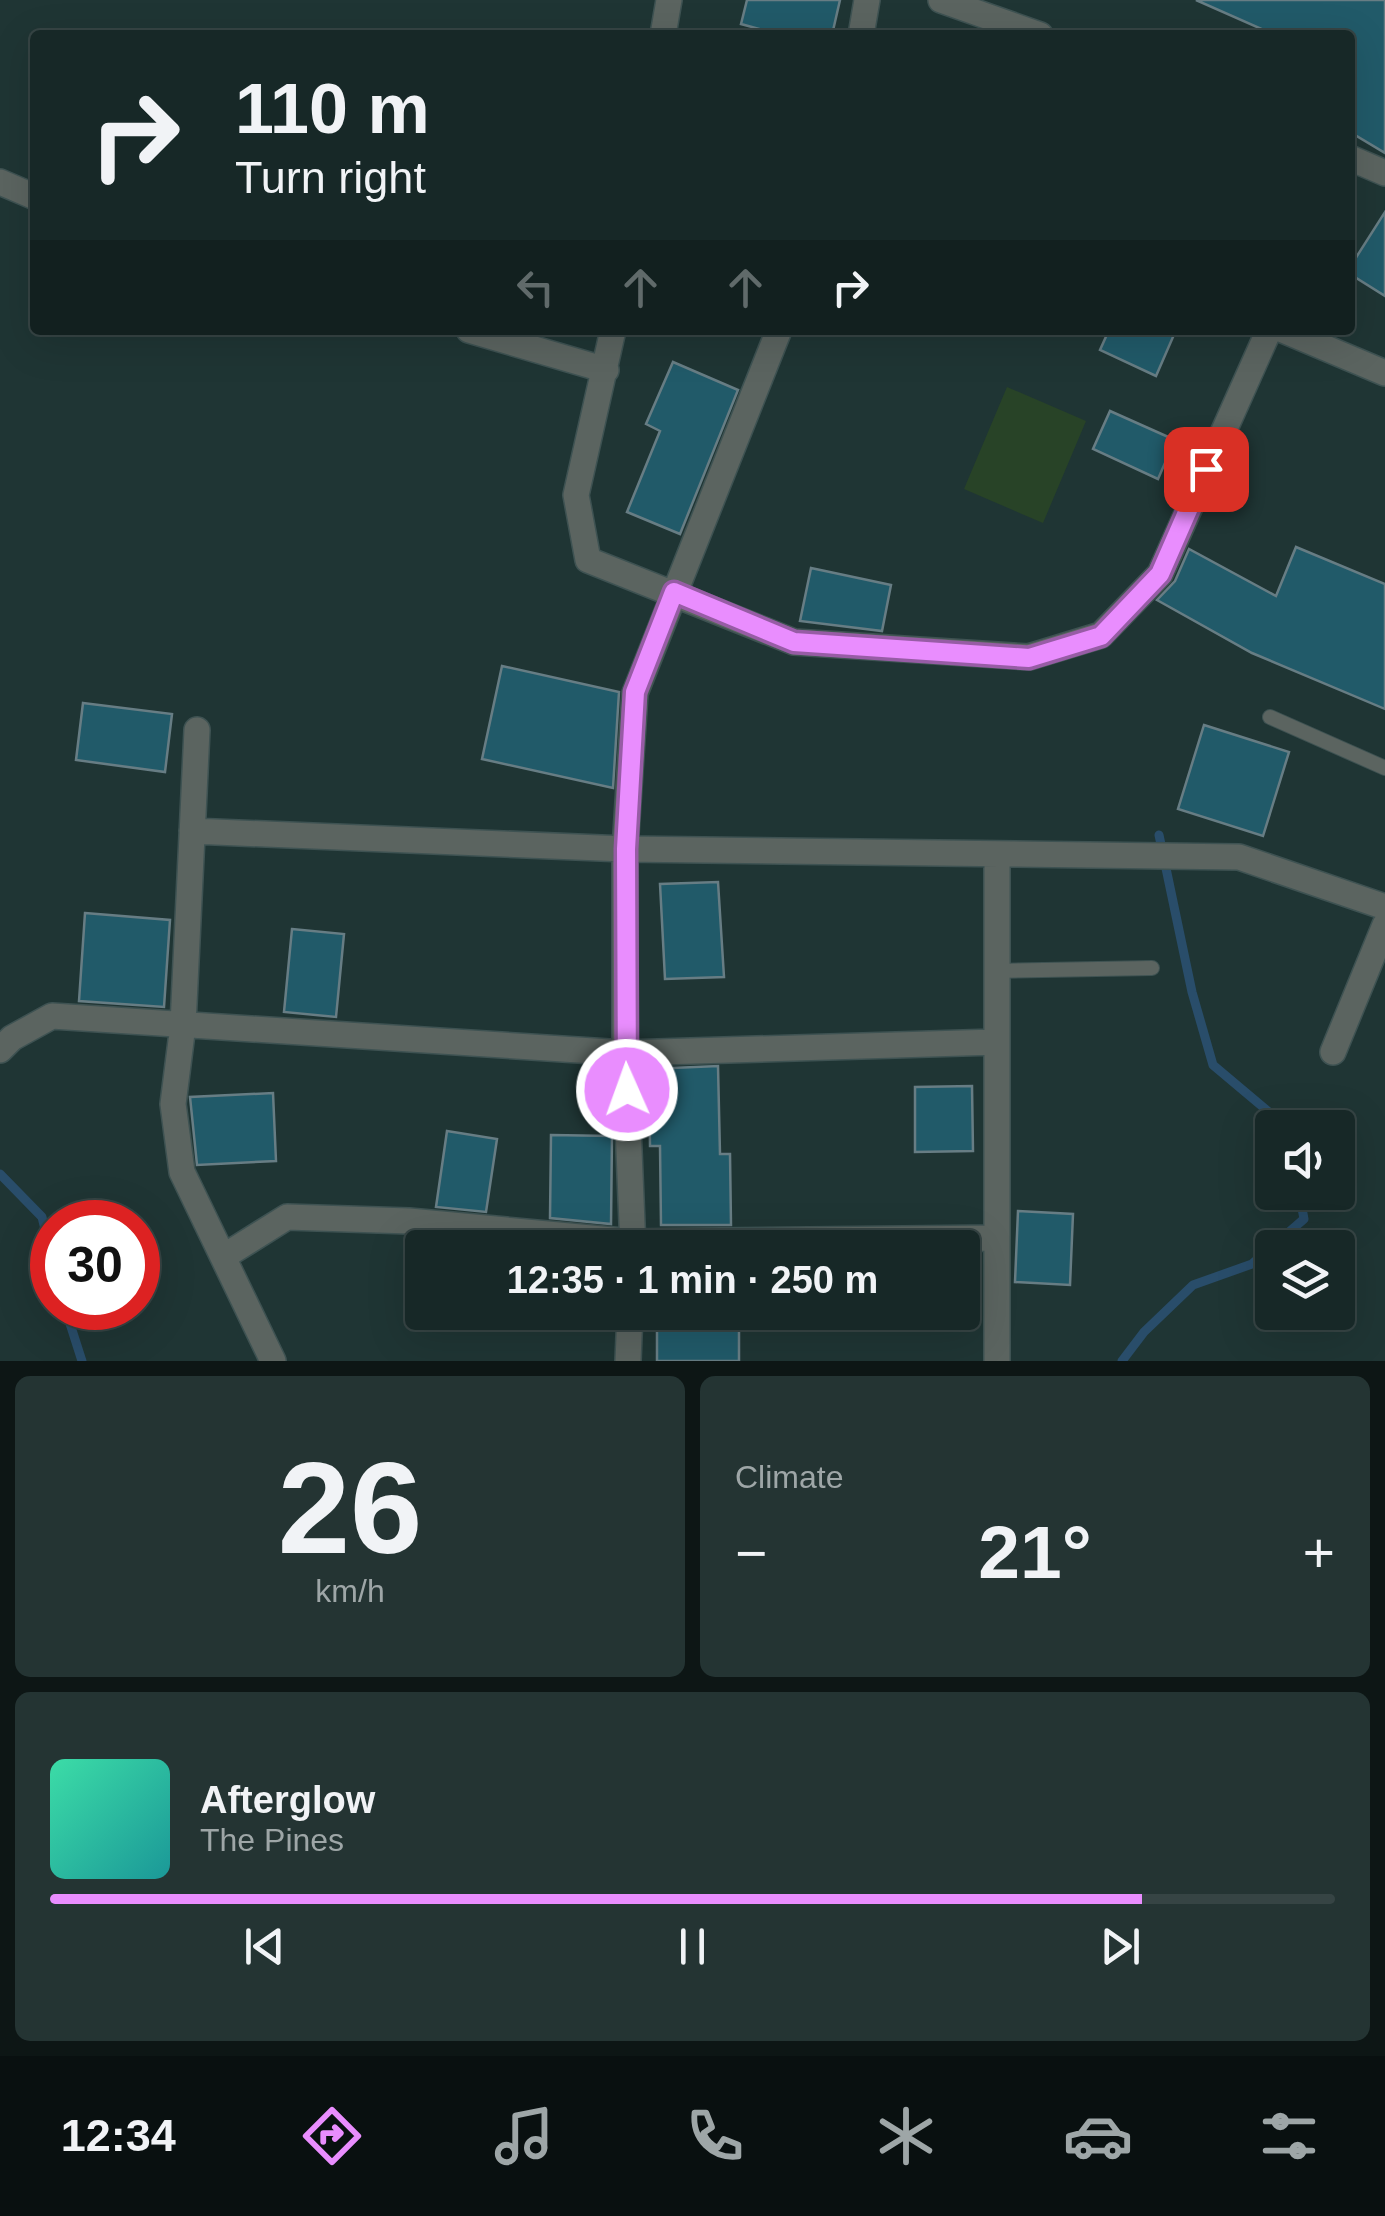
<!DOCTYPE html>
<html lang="en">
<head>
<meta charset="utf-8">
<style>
  :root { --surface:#172827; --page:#243433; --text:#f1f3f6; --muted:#9ea6a7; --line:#364444; --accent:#e98dfe }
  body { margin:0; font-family:Helvetica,sans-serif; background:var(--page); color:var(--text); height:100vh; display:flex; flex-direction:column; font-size:38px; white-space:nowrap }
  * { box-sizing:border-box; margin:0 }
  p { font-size:32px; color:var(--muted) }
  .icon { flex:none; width:55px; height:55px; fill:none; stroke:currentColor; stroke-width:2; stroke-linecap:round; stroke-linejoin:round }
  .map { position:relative; height:1361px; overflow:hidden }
  .sheet { display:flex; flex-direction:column; gap:15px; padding:15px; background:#0d1615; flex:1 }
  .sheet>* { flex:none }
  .top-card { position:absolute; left:30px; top:30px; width:1325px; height:305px; border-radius:10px; box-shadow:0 10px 40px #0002,0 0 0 2px var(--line); background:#172827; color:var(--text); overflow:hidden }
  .fabs { position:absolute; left:1255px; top:1110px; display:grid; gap:20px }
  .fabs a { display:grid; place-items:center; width:100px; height:100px; border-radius:10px; background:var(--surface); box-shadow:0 10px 40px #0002,0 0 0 2px var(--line); font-size:50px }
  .speed { position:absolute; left:30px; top:1200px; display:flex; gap:20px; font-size:50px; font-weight:700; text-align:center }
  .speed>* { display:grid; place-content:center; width:130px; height:130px; border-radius:50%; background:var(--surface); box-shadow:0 10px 40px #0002,0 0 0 2px var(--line); line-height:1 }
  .speed .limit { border:15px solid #d22; background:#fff; color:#111 }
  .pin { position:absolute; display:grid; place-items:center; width:85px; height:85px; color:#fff; margin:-42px; border-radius:20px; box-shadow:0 5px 15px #0006 }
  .me { position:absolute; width:110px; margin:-55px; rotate:358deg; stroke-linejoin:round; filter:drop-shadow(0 0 8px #0008) }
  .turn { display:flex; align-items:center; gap:35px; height:210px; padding:0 40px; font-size:45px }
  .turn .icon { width:130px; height:130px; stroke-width:2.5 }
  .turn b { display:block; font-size:70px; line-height:85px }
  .lanes { display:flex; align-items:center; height:95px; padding:0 40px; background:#0003; justify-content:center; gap:50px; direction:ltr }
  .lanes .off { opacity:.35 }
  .big { font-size:75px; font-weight:600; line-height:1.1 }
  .sheet .card { flex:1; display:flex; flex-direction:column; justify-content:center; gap:15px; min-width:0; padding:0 35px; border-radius:15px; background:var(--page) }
  .sheet .dial { align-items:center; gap:0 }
  .dial b { font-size:130px; line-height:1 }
  .song { display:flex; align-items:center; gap:30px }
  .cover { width:120px; height:120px; border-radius:15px; background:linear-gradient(135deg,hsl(160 70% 55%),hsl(180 70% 35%)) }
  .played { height:10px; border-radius:5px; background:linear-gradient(90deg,var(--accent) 85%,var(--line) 85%) }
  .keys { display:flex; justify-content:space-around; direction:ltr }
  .heat { display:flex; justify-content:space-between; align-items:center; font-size:55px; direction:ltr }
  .sheet .tiles { flex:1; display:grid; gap:15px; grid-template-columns:1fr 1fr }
  .card:last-child { grid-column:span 2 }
  .trip { position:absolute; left:405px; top:1230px; width:575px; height:100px; border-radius:10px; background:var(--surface); box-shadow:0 10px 40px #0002,0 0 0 2px var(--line); font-weight:600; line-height:100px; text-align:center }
  .tab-bar { display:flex; height:160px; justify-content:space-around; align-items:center; background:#091010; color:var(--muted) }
  .tab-bar .icon { width:70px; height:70px }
  .tab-bar .selected { color:var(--accent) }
  .tab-bar b { font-size:45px; color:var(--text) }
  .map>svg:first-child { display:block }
</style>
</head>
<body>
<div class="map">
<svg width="1385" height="1361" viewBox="0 0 1385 1361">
  <rect width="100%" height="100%" fill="#1f3534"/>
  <path fill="#284327" d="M1007 387 1086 421 1043 523 964 489Z"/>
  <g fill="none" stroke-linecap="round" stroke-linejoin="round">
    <path stroke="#294d6a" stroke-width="9" d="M1159 835 1192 992 1213 1065 1288 1128
      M0 1174 42 1217 52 1258
      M65 1308 82 1361
      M1122 1361 1144 1332 1193 1285 1252 1264 1304 1219 1299 1192"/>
  </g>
  <path fill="#215a69" stroke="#677d84" stroke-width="2.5" d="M747 0H840L832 35H781L741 24Z
    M1196 0H1385V153L1350 132V35H1275Z
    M1385 212V296L1350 274V267Z
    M1109 330H1176L1156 376 1100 350Z
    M673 362 738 390 680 534 627 512 660 431 646 424Z
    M1110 411 1175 440 1158 479 1093 449Z
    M1296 547 1385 584V709L1252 653 1157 600 1175 581 1189 549 1276 596Z
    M811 568 891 585 882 631 800 621Z
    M502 666 619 692 613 788 482 759Z
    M83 703 172 714 165 772 76 760Z
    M1204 725 1289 752 1263 836 1178 809Z
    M718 882 724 977 665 979 660 884Z
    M85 913 170 920 164 1007 79 1001Z
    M292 929 344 934 336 1017 284 1012Z
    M718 1066 720 1154H730L731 1225H661L660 1146H650L649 1069Z
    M972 1086 973 1151 915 1152V1087Z
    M273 1093 276 1161 197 1165 190 1097Z
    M447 1131 497 1139 486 1212 436 1207Z
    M551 1135 612 1136 611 1224 550 1218Z
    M1018 1211 1073 1214 1070 1285 1015 1282Z
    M657 1312H739V1361H657Z"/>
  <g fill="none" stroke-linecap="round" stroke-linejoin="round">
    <defs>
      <path id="lane" d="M1270 717 1385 768
        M996 971 1152 968"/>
      <path id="street" d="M941 0 1040 35
        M663 35 669 0
        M861 35 867 0
        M1350 158 1385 173
        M0 182 35 197
        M469 330 606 370
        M613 330 576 495 588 560 794 642 1029 657 1101 635 1160 574 1269 330
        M1283 330 1385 373
        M197 730 183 1025 173 1104 182 1172 273 1361
        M192 831 625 849 1239 857 1385 907
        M997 856V1361
        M0 1050 12 1038 52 1016 625 1053 996 1042
        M1333 1052 1385 925
        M633 1248 625 1053V849L635 693 779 330
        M223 1257 287 1217 409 1221 634 1242 995 1238
        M628 1361 630 1312"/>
    </defs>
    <use href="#lane" stroke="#3e5252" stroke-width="16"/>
    <use href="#street" stroke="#3e5252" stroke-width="28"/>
    <use href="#lane" stroke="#5b6460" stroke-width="14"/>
    <use href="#street" stroke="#5b6460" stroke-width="25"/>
  </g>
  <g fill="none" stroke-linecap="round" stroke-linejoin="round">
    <defs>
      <path id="route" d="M627 1090 626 849 635 692 674 592 794 642 1029 658 1101 636 1160 574 1206 469"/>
    </defs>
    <use href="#route" stroke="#975ca5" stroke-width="25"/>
    <use href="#route" stroke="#e98dfe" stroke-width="18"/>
  </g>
</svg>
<div class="fabs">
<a><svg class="icon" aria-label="sound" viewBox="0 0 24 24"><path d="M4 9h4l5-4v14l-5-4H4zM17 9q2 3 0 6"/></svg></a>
<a><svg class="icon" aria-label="layers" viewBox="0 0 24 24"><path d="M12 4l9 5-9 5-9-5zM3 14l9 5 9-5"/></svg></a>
</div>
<div class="speed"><div class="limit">30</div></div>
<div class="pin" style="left:1206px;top:469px;background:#d93025"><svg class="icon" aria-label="arrive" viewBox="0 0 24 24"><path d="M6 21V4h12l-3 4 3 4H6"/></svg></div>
<svg class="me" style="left:627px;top:1090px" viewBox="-20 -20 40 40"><circle r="17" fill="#e98dfe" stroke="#fff" stroke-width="3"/><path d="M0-11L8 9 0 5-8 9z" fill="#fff"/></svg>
<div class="trip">12:35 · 1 min · 250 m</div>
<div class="top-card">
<div class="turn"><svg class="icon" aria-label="right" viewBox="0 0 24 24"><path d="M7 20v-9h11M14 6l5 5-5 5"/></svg><div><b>110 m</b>Turn right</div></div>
<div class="lanes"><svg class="icon off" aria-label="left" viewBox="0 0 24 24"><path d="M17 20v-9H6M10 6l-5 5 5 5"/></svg><svg class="icon off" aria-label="ahead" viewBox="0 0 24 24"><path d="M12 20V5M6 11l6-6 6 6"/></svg><svg class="icon off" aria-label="ahead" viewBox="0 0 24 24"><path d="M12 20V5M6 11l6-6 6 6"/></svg><svg class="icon" aria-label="right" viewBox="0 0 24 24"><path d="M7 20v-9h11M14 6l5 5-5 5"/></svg></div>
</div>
</div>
<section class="sheet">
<div class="tiles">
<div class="card dial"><b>26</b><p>km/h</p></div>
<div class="card"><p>Climate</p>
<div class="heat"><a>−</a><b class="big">21°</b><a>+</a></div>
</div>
<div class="card">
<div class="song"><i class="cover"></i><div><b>Afterglow</b><p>The Pines</p></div></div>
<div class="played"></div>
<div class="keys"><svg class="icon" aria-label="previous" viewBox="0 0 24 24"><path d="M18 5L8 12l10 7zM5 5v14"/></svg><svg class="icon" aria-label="pause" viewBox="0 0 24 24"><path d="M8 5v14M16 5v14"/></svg><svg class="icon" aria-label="next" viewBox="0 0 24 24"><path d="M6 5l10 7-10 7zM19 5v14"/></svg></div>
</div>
</div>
</section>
<nav class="tab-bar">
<b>12:34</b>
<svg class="icon selected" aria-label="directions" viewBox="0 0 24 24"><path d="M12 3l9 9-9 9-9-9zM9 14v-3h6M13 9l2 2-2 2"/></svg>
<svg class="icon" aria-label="music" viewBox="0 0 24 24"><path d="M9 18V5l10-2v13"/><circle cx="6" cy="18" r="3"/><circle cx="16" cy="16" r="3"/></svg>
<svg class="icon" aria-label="phone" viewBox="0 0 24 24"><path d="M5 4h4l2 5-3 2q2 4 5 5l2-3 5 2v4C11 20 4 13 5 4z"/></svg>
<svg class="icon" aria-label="climate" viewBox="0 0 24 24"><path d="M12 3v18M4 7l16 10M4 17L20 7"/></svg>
<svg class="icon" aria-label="car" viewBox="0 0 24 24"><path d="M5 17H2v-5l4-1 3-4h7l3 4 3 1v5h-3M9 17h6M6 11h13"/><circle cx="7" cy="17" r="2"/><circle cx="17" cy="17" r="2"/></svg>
<svg class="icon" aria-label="filters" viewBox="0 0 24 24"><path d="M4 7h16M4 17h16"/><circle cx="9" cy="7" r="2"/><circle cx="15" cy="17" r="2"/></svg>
</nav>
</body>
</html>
